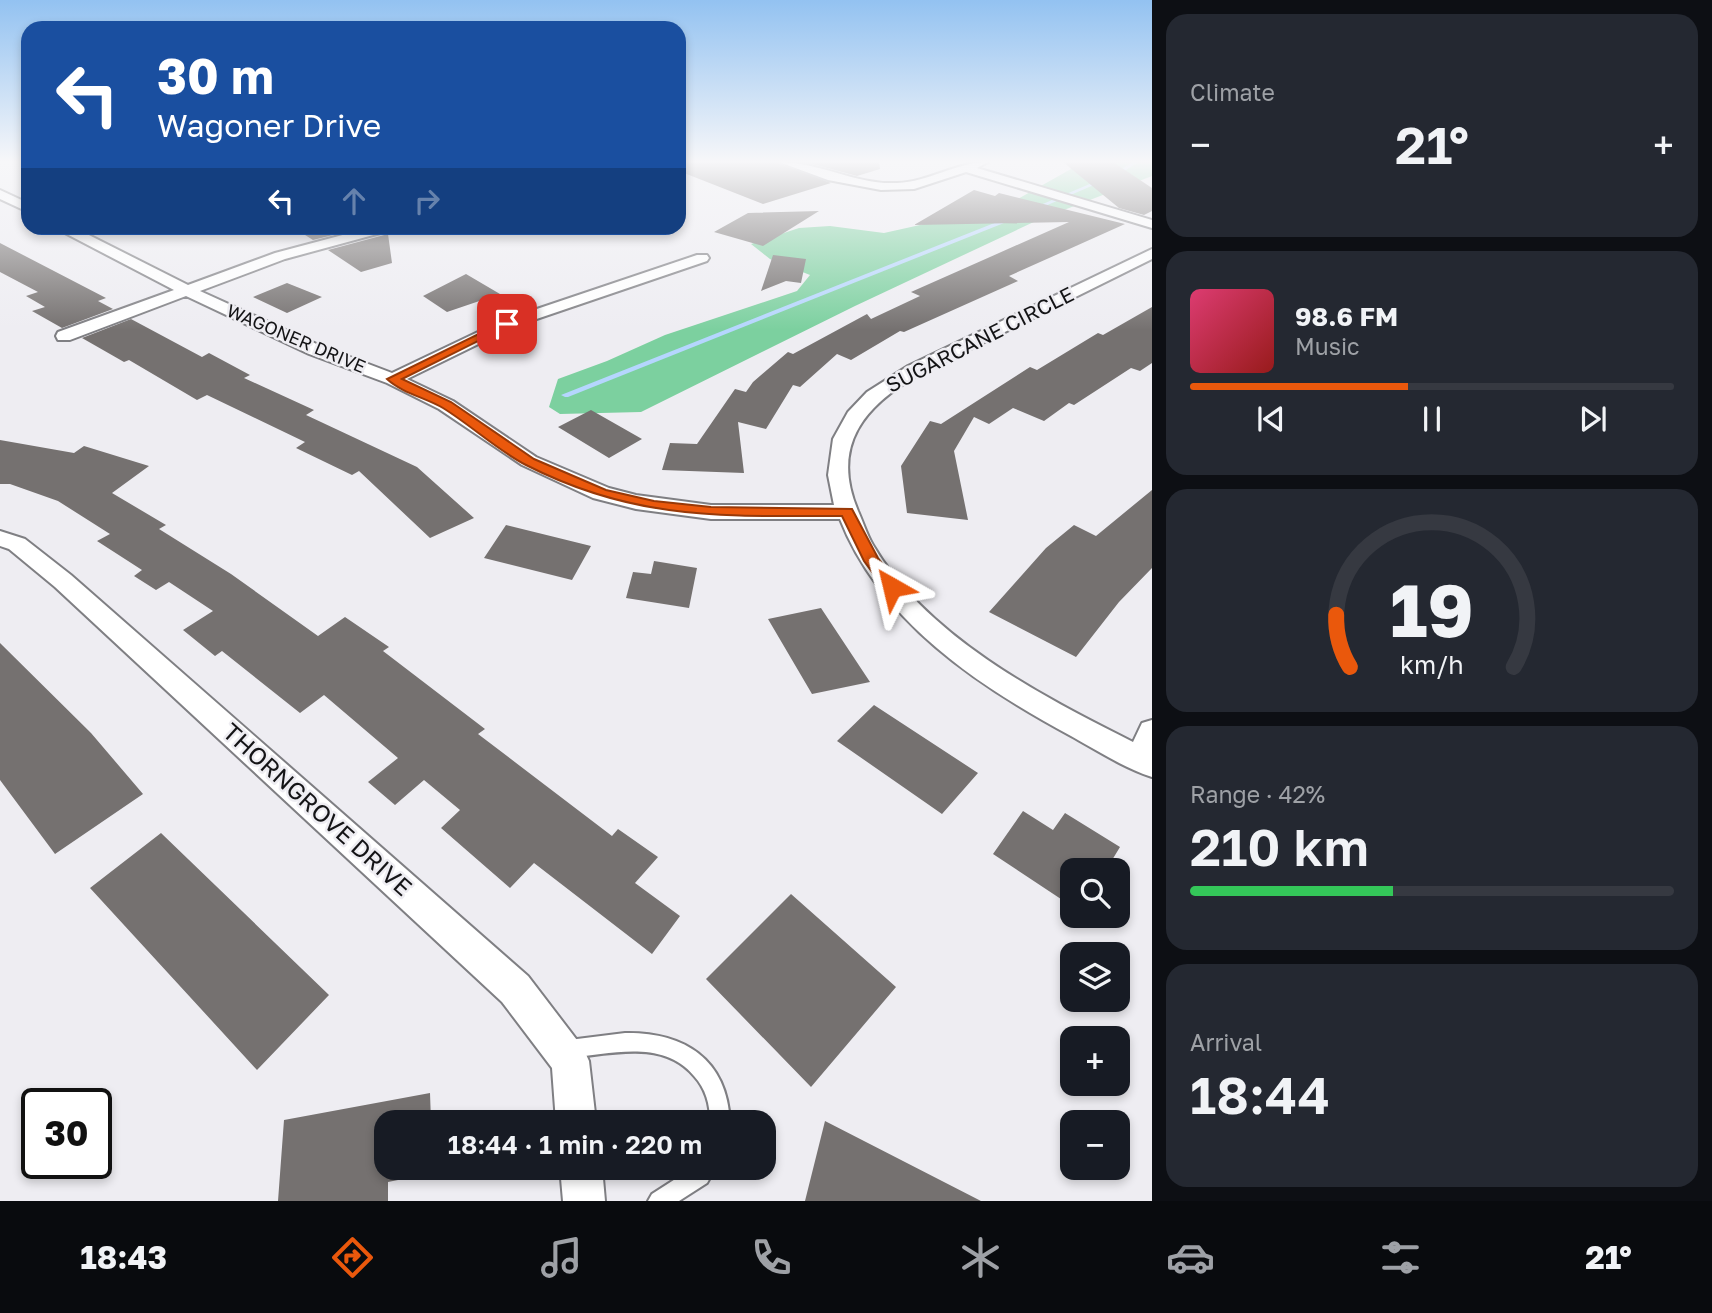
<!DOCTYPE html>
<html lang="en">
<head>
<meta charset="utf-8">
<style>
  :root { --surface:#171b24; --page:#242831; --text:#f1f3f6; --muted:#9ea1a6; --line:#363941; --accent:#ea580c }
  body { margin:0; font-family:"Golos Text",sans-serif; background:var(--page); color:var(--text); height:100vh; display:flex; flex-direction:column; font-size:26px; white-space:nowrap }
  * { box-sizing:border-box; margin:0 }
  p { font-size:23px; color:var(--muted) }
  .icon { flex:none; width:38px; height:38px; fill:none; stroke:currentColor; stroke-width:2; stroke-linecap:round; stroke-linejoin:round }
  .map { position:relative; flex:1; overflow:hidden }
  .details { display:flex; flex-direction:column; gap:14px; padding:14px; background:#0d0f14; width:560px }
  .details>* { flex:none }
  .banner { position:absolute; left:21px; top:21px; width:665px; height:214px; border-radius:21px; box-shadow:0 4px 10px #0003; background:#1a4fa0; color:#fff; overflow:hidden }
  .fabs { position:absolute; left:1060px; top:858px; display:grid; gap:14px }
  .fabs a { display:grid; place-items:center; width:70px; height:70px; border-radius:14px; background:var(--surface); box-shadow:0 4px 10px #0003; font-size:35px }
  .speed { position:absolute; left:21px; top:1088px; display:flex; gap:14px; font-size:35px; font-weight:700; text-align:center }
  .speed>* { display:grid; place-content:center; width:91px; height:91px; border-radius:50%; background:var(--surface); box-shadow:0 4px 10px #0003; line-height:1 }
  .speed .limit { border:4px solid #111; border-radius:10px; background:#fff; color:#111 }
  .pin { position:absolute; display:grid; place-items:center; width:60px; height:60px; color:#fff; margin:-30px; border-radius:14px; box-shadow:0 4px 10px #0006 }
  .me { position:absolute; width:77px; margin:-38px; rotate:323deg; stroke-linejoin:round; filter:drop-shadow(0 0 5px #0008) }
  .turn { display:flex; align-items:center; gap:24px; height:147px; padding:0 21px; font-size:32px }
  .turn .icon { width:91px; height:91px; stroke-width:2.5 }
  .turn b { display:block; font-size:49px; line-height:60px }
  .lanes { display:flex; align-items:center; height:66px; padding:0 21px; background:#0003; justify-content:center; gap:35px; direction:ltr }
  .lanes .off { opacity:.35 }
  .big { font-size:52px; font-weight:600; line-height:1.1 }
  .details .card { flex:1; display:flex; flex-direction:column; justify-content:center; gap:10px; min-width:0; padding:0 24px; border-radius:21px; background:var(--page) }
  .details .dial { align-items:center; gap:0 }
  .dial svg { height:182px; overflow:visible; fill:none; stroke:var(--line); stroke-width:7; stroke-linecap:round; text-anchor:middle }
  .dial text { fill:var(--text); stroke:none }
  .song { display:flex; align-items:center; gap:21px }
  .cover { width:84px; height:84px; border-radius:10px; background:linear-gradient(135deg,hsl(340 70% 55%),hsl(0 70% 35%)) }
  .played { height:7px; border-radius:4px; background:linear-gradient(90deg,var(--accent) 45%,var(--line) 45%) }
  .keys { display:flex; justify-content:space-around; direction:ltr }
  .heat { display:flex; justify-content:space-between; align-items:center; font-size:38px; direction:ltr }
  .charge { height:10px; border-radius:5px; background:linear-gradient(90deg,#34c759 42%,var(--line) 0) }
  .trip { position:absolute; left:374px; top:1110px; width:402px; height:70px; border-radius:21px; background:var(--surface); box-shadow:0 4px 10px #0003; font-weight:600; line-height:70px; text-align:center }
  .tab-bar { display:flex; height:112px; justify-content:space-around; align-items:center; background:#090b0e; color:var(--muted) }
  .tab-bar .icon { width:49px; height:49px }
  .tab-bar .active { color:var(--accent) }
  .tab-bar b { font-size:32px; color:var(--text) }
  main { display:flex; flex:1; min-height:0 }
  .map>svg:first-child { display:block }
</style>
</head>
<body>
<main>
<div class="map">
<svg width="1152" height="1201" viewBox="0 0 1152 1201">
  <rect width="100%" height="100%" fill="#eeedf2"/>
  <path fill="#7cd09f" d="M1071 162H1152V176L1038 220 855 306 641 412 560 414 549 407 558 379 607 361 665 335 797 291 810 275 770 259 751 244 799 228 830 226 884 233 956 217 1014 201 1071 169Z"/>
  <g fill="none" stroke-linecap="round" stroke-linejoin="round">
    <path fill="#b5d6fe" fill-rule="evenodd" d="M1133 162H1139L1116 176 1112 175Z
      M1099 180 1103 181 1036 210 1031 209Z
      M1007 218 1010 220 1009 221 568 397H565L561 395Z"/>
  </g>
  <path fill="#757170" d="M679 162H777L831 183 763 204 679 171Z
    M805 162H879L880 169 857 176Z
    M1063 162H1113L1152 188V211L1144 215 1119 208Z
    M974 190 995 196 999 193 1125 224 1009 276 1018 281 904 332 900 331 851 360 837 354 800 387 793 385 766 429 738 422 744 473 662 470 670 443 697 444 735 389 746 392 753 382 788 352 793 354 867 314 871 319 920 296 911 292 1069 222 914 225Z
    M819 211 763 246 714 232 748 213Z
    M294 228H361L313 240Z
    M388 234 392 263 361 272 328 250Z
    M0 243 106 298 98 301 113 309 62 328 32 311 45 307 26 296 38 292 0 272Z
    M773 255 806 259 801 283 786 281 761 291Z
    M466 274 500 294 447 312 423 296Z
    M287 283 322 297 287 313 253 297Z
    M1152 307V363L1140 371 1131 368 1074 405 1069 403 1044 421 1013 408 989 424 974 417 954 451 968 520 907 513 901 466 930 421 941 424 1030 367 1037 370 1098 333 1103 335Z
    M131 319 202 357 209 353 250 375 244 378 314 410 306 415 417 467 474 518 430 538 359 471 352 475 296 448 305 442 207 395 197 400 129 360 124 362 82 338Z
    M591 410 642 439 609 458 558 427Z
    M0 440 74 453 84 446 149 466 112 493 166 525 159 529 231 574 318 636 345 617 389 647 383 651 485 729 478 734 612 836 618 829 658 857 635 883 680 916 652 954 534 863 510 888 441 828 460 810 424 780 395 805 368 782 398 758 324 695 300 713 222 651 215 656 183 630 213 611 169 582 156 590 134 576 142 570 97 541 110 534 58 501 10 484H0Z
    M1152 490V568L1119 602 1076 657 989 612 1046 548 1074 525 1096 536Z
    M506 525 591 546 572 580 484 558Z
    M654 561 697 568 689 608 626 598 633 572 651 574Z
    M821 608 870 682 812 694 768 619Z
    M0 643 91 733 143 794 55 854 0 780Z
    M874 705 978 773 942 814 837 741Z
    M1023 811 1053 830 1065 813 1120 847 1106 870H1073V907L993 854Z
    M161 833 329 995 257 1070 90 888Z
    M791 894 896 987 811 1087 706 979Z
    M430 1093 431 1122H387V1167H433V1173L388 1182V1201H278L284 1120Z
    M825 1121 981 1201H805Z"/>
  <g fill="none" stroke-linecap="round" stroke-linejoin="round">
    <defs>
      <path id="lane" d="M625 1033C683 1032 727 1058 730 1122H710C710 1104 706 1089 694 1076 663 1039 611 1054 569 1058L562 1056 560 1049 562 1042 569 1040Z
        M694 1167H716L707 1183 679 1201H648L652 1194Z"/>
      <path id="street" d="M779 162C820 162 856 185 897 183 929 182 956 162 988 162L977 168 1152 220V228L966 172 914 189 881 190 828 180Z
        M0 190 28 203V212L0 199Z
        M60 228H75L188 285 275 253 369 228H389L388 231 285 259 200 291 321 346 392 373 501 321 697 255H707L709 258 707 261 513 327 407 379 453 401 536 457 609 488 636 495 711 505H834L828 475 833 439 848 412 867 392 908 366 1152 249V259L920 374C865 405 830 445 858 511 863 522 867 535 873 545 926 636 1041 696 1133 742L1142 723 1152 720V777C1124 768 1098 751 1071 736 978 686 880 621 840 519H711L636 509 593 498 522 465 439 409 387 383 309 354 186 296 70 340H58L56 336 58 332 174 290 61 231Z
        M0 531 25 539 71 575 528 976 583 1048 589 1061 596 1122H556L552 1068 502 1002 55 587 9 549 0 546Z
        M560 1167H602L605 1201H563Z"/>
    </defs>
    <use href="#lane" stroke="#7f7f83" stroke-width="4"/>
    <use href="#street" stroke="#7f7f83" stroke-width="4"/>
    <use href="#lane" fill="#fff" fill-rule="evenodd"/>
    <use href="#street" fill="#fff" fill-rule="evenodd"/>
  </g>
  <linearGradient id="sky" x2="0" y2="1"><stop stop-color="#93c2f1"/><stop offset="0.49" stop-color="#f7f7f9"/><stop offset="1" stop-color="#f7f7f9" stop-opacity="0"/></linearGradient>
  <rect width="1152" height="330" fill="url(#sky)"/>
  <path fill="#ea580c" stroke="#983908" stroke-width="2" d="M503 322 512 324 402 379 451 402 534 459 606 490 654 501 711 507 852 509 878 558 900 587 897 591H886L864 561 842 516C723 516 636 521 526 465 497 450 472 426 443 408 426 398 402 393 387 379Z"/>
  <g text-anchor="middle" stroke-width="5" stroke-linejoin="round" paint-order="stroke">
    <g font-size="18" fill="#141416" stroke="#eeedf2">
      <text transform="translate(296 339) rotate(23)" y="6">WAGONER DRIVE</text>
    </g>
    <g font-size="21" fill="#141416" stroke="#eeedf2">
      <text transform="translate(980 340) rotate(-27)" y="7">SUGARCANE CIRCLE</text>
    </g>
    <g font-size="24" fill="#141416" stroke="#eeedf2">
      <text transform="translate(317 810) rotate(42)" y="8">THORNGROVE DRIVE</text>
    </g>
  </g>
</svg>
<div class="fabs">
<a><svg class="icon" aria-label="search" viewBox="0 0 24 24"><circle cx="10" cy="10" r="6"/><path d="M15 15l6 6"/></svg></a>
<a><svg class="icon" aria-label="layers" viewBox="0 0 24 24"><path d="M12 4l9 5-9 5-9-5zM3 14l9 5 9-5"/></svg></a>
<a>+</a>
<a>−</a>
</div>
<div class="speed"><div class="limit">30</div></div>
<div class="pin" style="left:507px;top:324px;background:#d93025"><svg class="icon" aria-label="arrive" viewBox="0 0 24 24"><path d="M6 21V4h12l-3 4 3 4H6"/></svg></div>
<svg class="me" style="left:892px;top:587px" viewBox="-20 -20 40 40"><path d="M0-17L14 15 0 8-14 15z" fill="#ea580c" stroke="#fff" stroke-width="4"/></svg>
<div class="trip">18:44 · 1 min · 220 m</div>
<div class="banner">
<div class="turn"><svg class="icon" aria-label="left" viewBox="0 0 24 24"><path d="M17 20v-9H6M10 6l-5 5 5 5"/></svg><div><b>30 m</b>Wagoner Drive</div></div>
<div class="lanes"><svg class="icon" aria-label="left" viewBox="0 0 24 24"><path d="M17 20v-9H6M10 6l-5 5 5 5"/></svg><svg class="icon off" aria-label="ahead" viewBox="0 0 24 24"><path d="M12 20V5M6 11l6-6 6 6"/></svg><svg class="icon off" aria-label="right" viewBox="0 0 24 24"><path d="M7 20v-9h11M14 6l5 5-5 5"/></svg></div>
</div>
</div>
<section class="details">
<div class="card"><p>Climate</p>
<div class="heat"><a>−</a><b class="big">21°</b><a>+</a></div>
</div>
<div class="card">
<div class="song"><i class="cover"></i><div><b>98.6 FM</b><p>Music</p></div></div>
<div class="played"></div>
<div class="keys"><svg class="icon" aria-label="previous" viewBox="0 0 24 24"><path d="M18 5L8 12l10 7zM5 5v14"/></svg><svg class="icon" aria-label="pause" viewBox="0 0 24 24"><path d="M8 5v14M16 5v14"/></svg><svg class="icon" aria-label="next" viewBox="0 0 24 24"><path d="M6 5l10 7-10 7zM19 5v14"/></svg></div>
</div>
<div class="card dial"><svg viewBox="0 0 100 80">
<path d="M14 69A42 42 0 1 1 86 69"/>
<path d="M14 69A42 42 0 0 1 8 46" stroke="#ea580c"/>
<text x="50" y="56" font-size="32" font-weight="700">19</text>
<text x="50" y="72" font-size="11">km/h</text>
</svg></div>
<div class="card"><p>Range · 42%</p><b class="big">210 km</b><div class="charge"></div></div>
<div class="card"><p>Arrival</p><b class="big">18:44</b></div>
</section>
</main>
<nav class="tab-bar">
<b>18:43</b>
<svg class="icon active" aria-label="directions" viewBox="0 0 24 24"><path d="M12 3l9 9-9 9-9-9zM9 14v-3h6M13 9l2 2-2 2"/></svg>
<svg class="icon" aria-label="music" viewBox="0 0 24 24"><path d="M9 18V5l10-2v13"/><circle cx="6" cy="18" r="3"/><circle cx="16" cy="16" r="3"/></svg>
<svg class="icon" aria-label="phone" viewBox="0 0 24 24"><path d="M5 4h4l2 5-3 2q2 4 5 5l2-3 5 2v4C11 20 4 13 5 4z"/></svg>
<svg class="icon" aria-label="climate" viewBox="0 0 24 24"><path d="M12 3v18M4 7l16 10M4 17L20 7"/></svg>
<svg class="icon" aria-label="car" viewBox="0 0 24 24"><path d="M5 17H2v-5l4-1 3-4h7l3 4 3 1v5h-3M9 17h6M6 11h13"/><circle cx="7" cy="17" r="2"/><circle cx="17" cy="17" r="2"/></svg>
<svg class="icon" aria-label="filters" viewBox="0 0 24 24"><path d="M4 7h16M4 17h16"/><circle cx="9" cy="7" r="2"/><circle cx="15" cy="17" r="2"/></svg>
<b>21°</b>
</nav>
</body>
</html>
